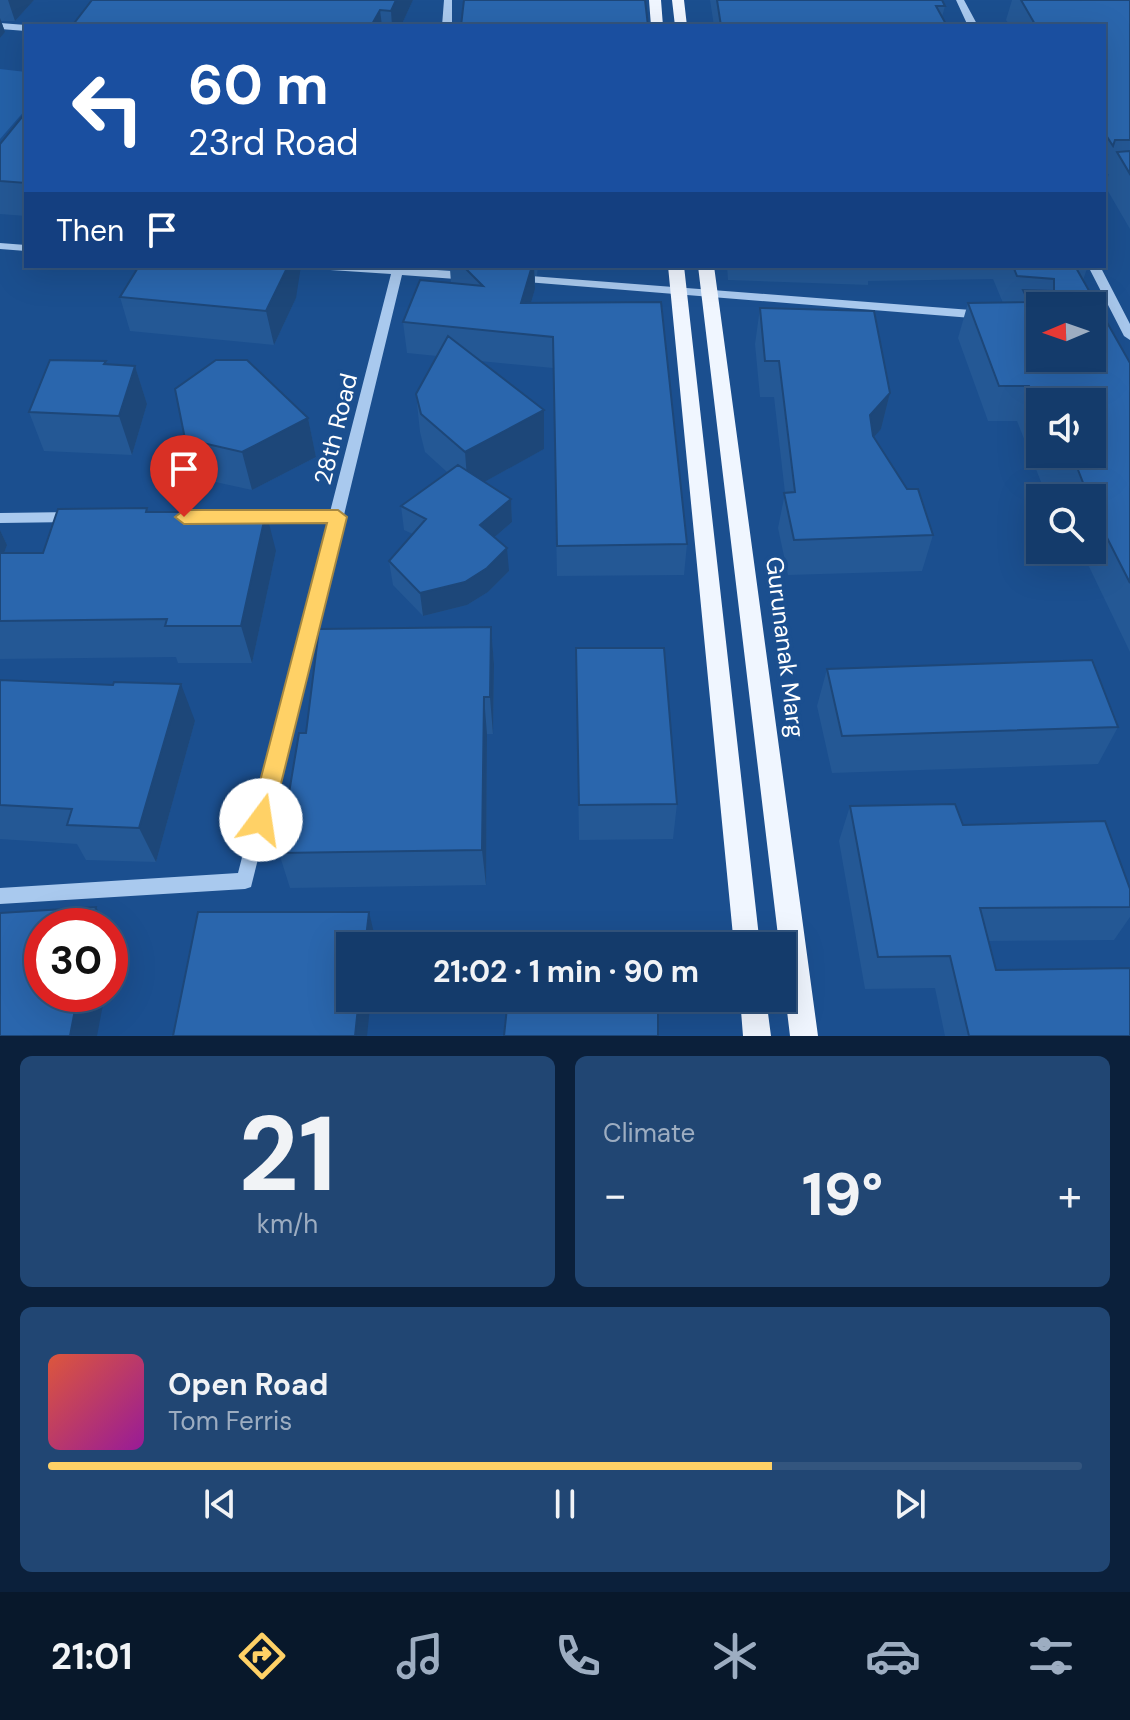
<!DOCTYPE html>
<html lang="en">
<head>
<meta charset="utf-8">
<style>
  :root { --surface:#143b6b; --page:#214673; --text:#f1f3f6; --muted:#9dadc1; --line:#33557e; --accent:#ffd166 }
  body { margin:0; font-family:"DM Sans",sans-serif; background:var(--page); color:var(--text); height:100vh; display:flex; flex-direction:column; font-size:30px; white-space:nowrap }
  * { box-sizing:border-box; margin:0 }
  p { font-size:26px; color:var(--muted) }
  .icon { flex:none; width:44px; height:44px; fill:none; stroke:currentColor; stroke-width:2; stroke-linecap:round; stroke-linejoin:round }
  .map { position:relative; height:1036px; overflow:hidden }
  .drawer { display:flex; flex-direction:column; gap:20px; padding:20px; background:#0b203b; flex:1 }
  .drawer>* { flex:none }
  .banner { position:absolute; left:24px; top:24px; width:1082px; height:244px; border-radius:0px; box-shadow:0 8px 32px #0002,0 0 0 2px var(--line); background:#1a4fa0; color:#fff; overflow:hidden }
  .needle { width:52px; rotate:268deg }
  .controls { position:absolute; left:1026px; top:292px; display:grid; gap:16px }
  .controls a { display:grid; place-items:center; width:80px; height:80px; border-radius:0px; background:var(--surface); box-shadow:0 8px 32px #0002,0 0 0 2px var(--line); font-size:40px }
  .speed { position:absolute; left:24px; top:908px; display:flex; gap:16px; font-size:40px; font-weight:700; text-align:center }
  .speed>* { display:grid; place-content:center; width:104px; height:104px; border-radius:50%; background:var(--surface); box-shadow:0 8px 32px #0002,0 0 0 2px var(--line); line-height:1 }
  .speed .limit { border:12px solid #d22; background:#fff; color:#111 }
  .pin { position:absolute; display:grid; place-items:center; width:68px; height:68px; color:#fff; margin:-82px -34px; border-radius:50% 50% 50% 0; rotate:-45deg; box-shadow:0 0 8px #0007 }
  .pin .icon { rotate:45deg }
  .me { position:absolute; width:88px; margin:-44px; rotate:14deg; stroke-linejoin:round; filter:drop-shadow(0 0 6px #0008) }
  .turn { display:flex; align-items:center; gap:28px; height:168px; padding:0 32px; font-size:36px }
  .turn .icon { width:104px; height:104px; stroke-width:2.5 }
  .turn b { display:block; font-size:56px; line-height:68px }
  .then { display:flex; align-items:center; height:76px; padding:0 32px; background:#0003; gap:16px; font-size:30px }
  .big { font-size:60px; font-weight:700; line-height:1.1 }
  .drawer .tile { flex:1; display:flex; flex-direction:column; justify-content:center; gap:12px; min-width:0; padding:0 28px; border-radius:12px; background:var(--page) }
  .drawer .dial { align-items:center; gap:0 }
  .dial b { font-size:104px; line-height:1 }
  .song { display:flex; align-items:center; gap:24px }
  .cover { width:96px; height:96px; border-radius:12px; background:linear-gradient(135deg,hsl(10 70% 55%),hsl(300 70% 35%)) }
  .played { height:8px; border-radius:4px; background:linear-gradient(90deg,var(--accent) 70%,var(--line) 70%) }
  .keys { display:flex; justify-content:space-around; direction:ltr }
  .heat { display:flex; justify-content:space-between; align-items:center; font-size:44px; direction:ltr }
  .drawer .tiles { flex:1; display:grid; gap:20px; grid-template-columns:1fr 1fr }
  .tile:last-child { grid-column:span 2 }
  .trip { position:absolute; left:336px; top:932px; width:460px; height:80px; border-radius:0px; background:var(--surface); box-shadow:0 8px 32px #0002,0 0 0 2px var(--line); font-weight:700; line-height:80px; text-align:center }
  .tab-bar { display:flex; height:128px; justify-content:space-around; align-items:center; background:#08182b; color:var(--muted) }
  .tab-bar .icon { width:56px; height:56px }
  .tab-bar .current { color:var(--accent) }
  .tab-bar b { font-size:36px; color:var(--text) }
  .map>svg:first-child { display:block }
</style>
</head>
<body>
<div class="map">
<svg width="1130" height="1036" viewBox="0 0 1130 1036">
  <rect width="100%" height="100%" fill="#1b4f8f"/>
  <path fill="#2461a8" d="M0 69 26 72V109L0 139Z"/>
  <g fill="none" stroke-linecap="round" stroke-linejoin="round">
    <path fill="#a9c9ee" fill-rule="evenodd" d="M444 0H452V26H442Z
      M956 0H964L978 26H968Z
      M0 23 26 25 29 26H26V31L0 29Z
      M0 243 26 245V251L0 249Z
      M309 266H405L404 268 469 272 475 276 469 280 402 275 344 515 345 517 342 521 251 887 245 889 0 904V888L238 873 328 522H248L241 517 248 512H330L391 274 315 269Z
      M1088 266H1100L1130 324V340L1124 336Z
      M518 275 984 311 990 315 984 319 514 281 512 279Z
      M72 512 79 517 72 522 0 523V513Z"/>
    <path fill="#f0f6ff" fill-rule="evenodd" d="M649 0H661L663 26H651Z
      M672 0H684L687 26H675Z
      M668 266H684L760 946H734Z
      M698 266H714L818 1036H790Z
      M740 998H766L771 1036H743Z"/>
  </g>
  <path fill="#245895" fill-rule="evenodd" d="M0 0H34L15 21H1L5 32 0 38Z
    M92 0H413L401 26H72Z
    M710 0H942L945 6 942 17 947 26H714Z
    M1012 0H1130V229L1105 186 1109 174H1104V26H1010L1006 20Z
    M26 112V216L0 214V144Z
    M434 266H538L537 276H535V289L531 303 687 544 684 575 557 576 553 368 480 361 544 410V449L484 482 511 499 512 522 495 537 509 571 488 592 467 605 423 616 393 585 389 561 413 534 404 530 401 506 447 472 425 452 420 432 416 394 437 356 407 353 403 322 451 283 450 269 437 268Z
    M727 266H1088L1083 280 1130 363V652L1081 550H1092V498H1061L1059 492H1045L1017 421H988L958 338 968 303H1003L993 279 868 281V285L728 280ZM1040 402 1092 454H1040Z
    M120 297 296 298 274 345 130 331Z
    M760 308 890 393 881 429 874 437 933 535 922 571 788 575 778 528 785 493 774 397H760L755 344Z
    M107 364 135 366 147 404 132 455 44 451 29 412Z
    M308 418 316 457 252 490 197 478 185 439Z
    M149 512 276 551 252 663H178L176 657 0 659V530L7 545 4 553H43Z
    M491 627 494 664 493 734H487L486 885 290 888 279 853 306 733Z
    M576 648 677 804 673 839 579 840Z
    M827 669 1118 727 1098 764 832 773 817 706Z
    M0 680 195 721 156 862 86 860 77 844 0 839Z
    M850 806 963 825 1130 889V917L1114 940 989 941 996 970 1130 1036H945L935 988 865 989 839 841Z"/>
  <path fill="#1d4779" d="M8 0H34L15 21Z
    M396 0H413L401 26H392L391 11Z
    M380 10 382 26H371Z
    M0 18 5 32 0 38Z
    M288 266H301L296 298 274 345 266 311Z
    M532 266H534L535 289 522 334 521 303Z
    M135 366 147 404 132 455 119 416Z
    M890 393 881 429 862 451 870 415Z
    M544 410V449L468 491 465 452Z
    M308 418 316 457 252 490 242 452Z
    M511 499 512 522 482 548 480 525Z
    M266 512 276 551 252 663 241 626Z
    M0 530 7 545 0 564Z
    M507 548 509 571 488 592 467 605 423 616 420 593Z
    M491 627 494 664 493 734 490 697Z
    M181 684 195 721 156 862 139 828Z
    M484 697 487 734 486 885 482 850Z
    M96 907 107 926H92Z
    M369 912 377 946H365Z
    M110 931 115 940 110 967Z
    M78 994H105L97 1036H70Z
    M359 998H371L367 1036H355Z"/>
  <path fill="#2a66ad" stroke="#1d4779" stroke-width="2" fill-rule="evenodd" d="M92 0H396L391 11 380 10 371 26H72Z
    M464 0H645L648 26H461Z
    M717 0H942L945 6H936L947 26H721Z
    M1021 0H1130V140H1115L1113 146 1104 132V26H1036Z
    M26 112V183L0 181V144Z
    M1130 151V174L1117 152Z
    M139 266H288L266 311 120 297Z
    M463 266H532L521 303 661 302 687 544 557 546 553 337 403 322 420 280 483 286Z
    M1013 266H1075L1130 363V583L1099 522 1092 505V498H1089L1073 457H1058L1057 454H1092V402H1040V413L1029 386H999L968 303 1029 302 1023 290 1054 291V279L1017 276ZM1040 306H1092V358H1040Z
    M760 308 874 311 890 393 870 415 873 436 907 489H918L933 535 794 540 784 493 795 492 779 361H765Z
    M448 336 544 410 465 452 421 414 416 394Z
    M50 360 106 361 104 364 135 366 119 416 29 412Z
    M216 360H247L308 418 242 452 185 439 175 389Z
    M458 465 511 499 480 525 507 548 487 568 465 582 420 593 389 561 426 519 401 506Z
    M147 508 146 512H266L241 626H165L167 619 0 621V553H43L58 509Z
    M491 627 490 697H484L482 850 279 853 299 733H306L319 629Z
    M576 648H664L677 804 579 805Z
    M1092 660 1118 727 842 736 827 669Z
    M0 680 113 685 114 682 181 684 139 828 67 825 72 809 0 805Z
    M955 804 963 825 1105 821 1130 889V907L980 908 996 970 1130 968V1036H969L950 956 878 957 850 806Z
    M96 907 92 926H42V994H78L70 1036H0V913Z
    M198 912H369L365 946H350V998H359L355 1036H173Z
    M508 998H658V1036H504Z"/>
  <path fill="#ffd166" stroke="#a68842" stroke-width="2" d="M184 510H338L347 517 272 820 269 827 261 830 253 827 250 820 327 523 184 524 175 517Z"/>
  <g text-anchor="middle" stroke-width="8" stroke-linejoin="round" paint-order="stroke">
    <g font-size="24" fill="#fff" stroke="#1b4f8f">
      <text transform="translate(336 429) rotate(-76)" y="8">28th Road</text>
      <text transform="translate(785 647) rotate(83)" y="8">Gurunanak Marg</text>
    </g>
  </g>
</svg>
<div class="controls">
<a><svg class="needle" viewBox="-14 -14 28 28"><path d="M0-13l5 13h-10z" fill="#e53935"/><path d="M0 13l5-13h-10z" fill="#9dadc1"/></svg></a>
<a><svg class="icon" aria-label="sound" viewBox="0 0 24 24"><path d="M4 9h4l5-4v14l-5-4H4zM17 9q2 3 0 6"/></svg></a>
<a><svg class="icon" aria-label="search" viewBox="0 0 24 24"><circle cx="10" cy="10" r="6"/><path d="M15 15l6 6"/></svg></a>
</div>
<div class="speed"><div class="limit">30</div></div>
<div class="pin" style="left:184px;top:517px;background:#d93025"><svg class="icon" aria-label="arrive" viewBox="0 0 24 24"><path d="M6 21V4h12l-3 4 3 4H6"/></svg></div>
<svg class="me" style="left:261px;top:820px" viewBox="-20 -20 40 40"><circle r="19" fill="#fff"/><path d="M0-13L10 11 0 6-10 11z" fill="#ffd166"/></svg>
<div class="trip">21:02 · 1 min · 90 m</div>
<div class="banner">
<div class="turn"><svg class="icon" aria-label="left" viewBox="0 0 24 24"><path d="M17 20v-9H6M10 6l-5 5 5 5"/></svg><div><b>60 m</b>23rd Road</div></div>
<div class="then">Then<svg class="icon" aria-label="arrive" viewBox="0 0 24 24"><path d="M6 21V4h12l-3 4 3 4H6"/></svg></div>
</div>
</div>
<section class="drawer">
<div class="tiles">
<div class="tile dial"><b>21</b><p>km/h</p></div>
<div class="tile"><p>Climate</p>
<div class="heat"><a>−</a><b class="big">19°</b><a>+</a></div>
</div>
<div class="tile">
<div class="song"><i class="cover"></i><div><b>Open Road</b><p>Tom Ferris</p></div></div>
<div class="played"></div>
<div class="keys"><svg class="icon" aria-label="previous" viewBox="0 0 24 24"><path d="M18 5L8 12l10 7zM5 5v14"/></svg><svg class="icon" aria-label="pause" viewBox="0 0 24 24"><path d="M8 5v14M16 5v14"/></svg><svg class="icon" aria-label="next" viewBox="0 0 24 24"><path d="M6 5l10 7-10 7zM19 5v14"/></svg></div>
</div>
</div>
</section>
<nav class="tab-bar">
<b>21:01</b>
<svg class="icon current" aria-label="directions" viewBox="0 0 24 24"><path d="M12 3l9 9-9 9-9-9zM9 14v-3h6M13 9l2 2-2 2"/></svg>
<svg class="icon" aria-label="music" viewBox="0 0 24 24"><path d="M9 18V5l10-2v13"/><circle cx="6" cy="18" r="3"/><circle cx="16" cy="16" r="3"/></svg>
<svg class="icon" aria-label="phone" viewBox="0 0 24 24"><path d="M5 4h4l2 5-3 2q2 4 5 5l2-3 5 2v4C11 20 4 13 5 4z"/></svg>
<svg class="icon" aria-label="climate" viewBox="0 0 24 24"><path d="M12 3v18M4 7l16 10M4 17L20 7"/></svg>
<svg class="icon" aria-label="car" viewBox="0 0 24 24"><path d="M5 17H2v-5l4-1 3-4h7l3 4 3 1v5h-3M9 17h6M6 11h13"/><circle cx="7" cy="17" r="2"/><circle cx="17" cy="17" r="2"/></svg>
<svg class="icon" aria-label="filters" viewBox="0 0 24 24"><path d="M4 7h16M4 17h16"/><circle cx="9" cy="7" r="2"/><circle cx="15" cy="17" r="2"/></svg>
</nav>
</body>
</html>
